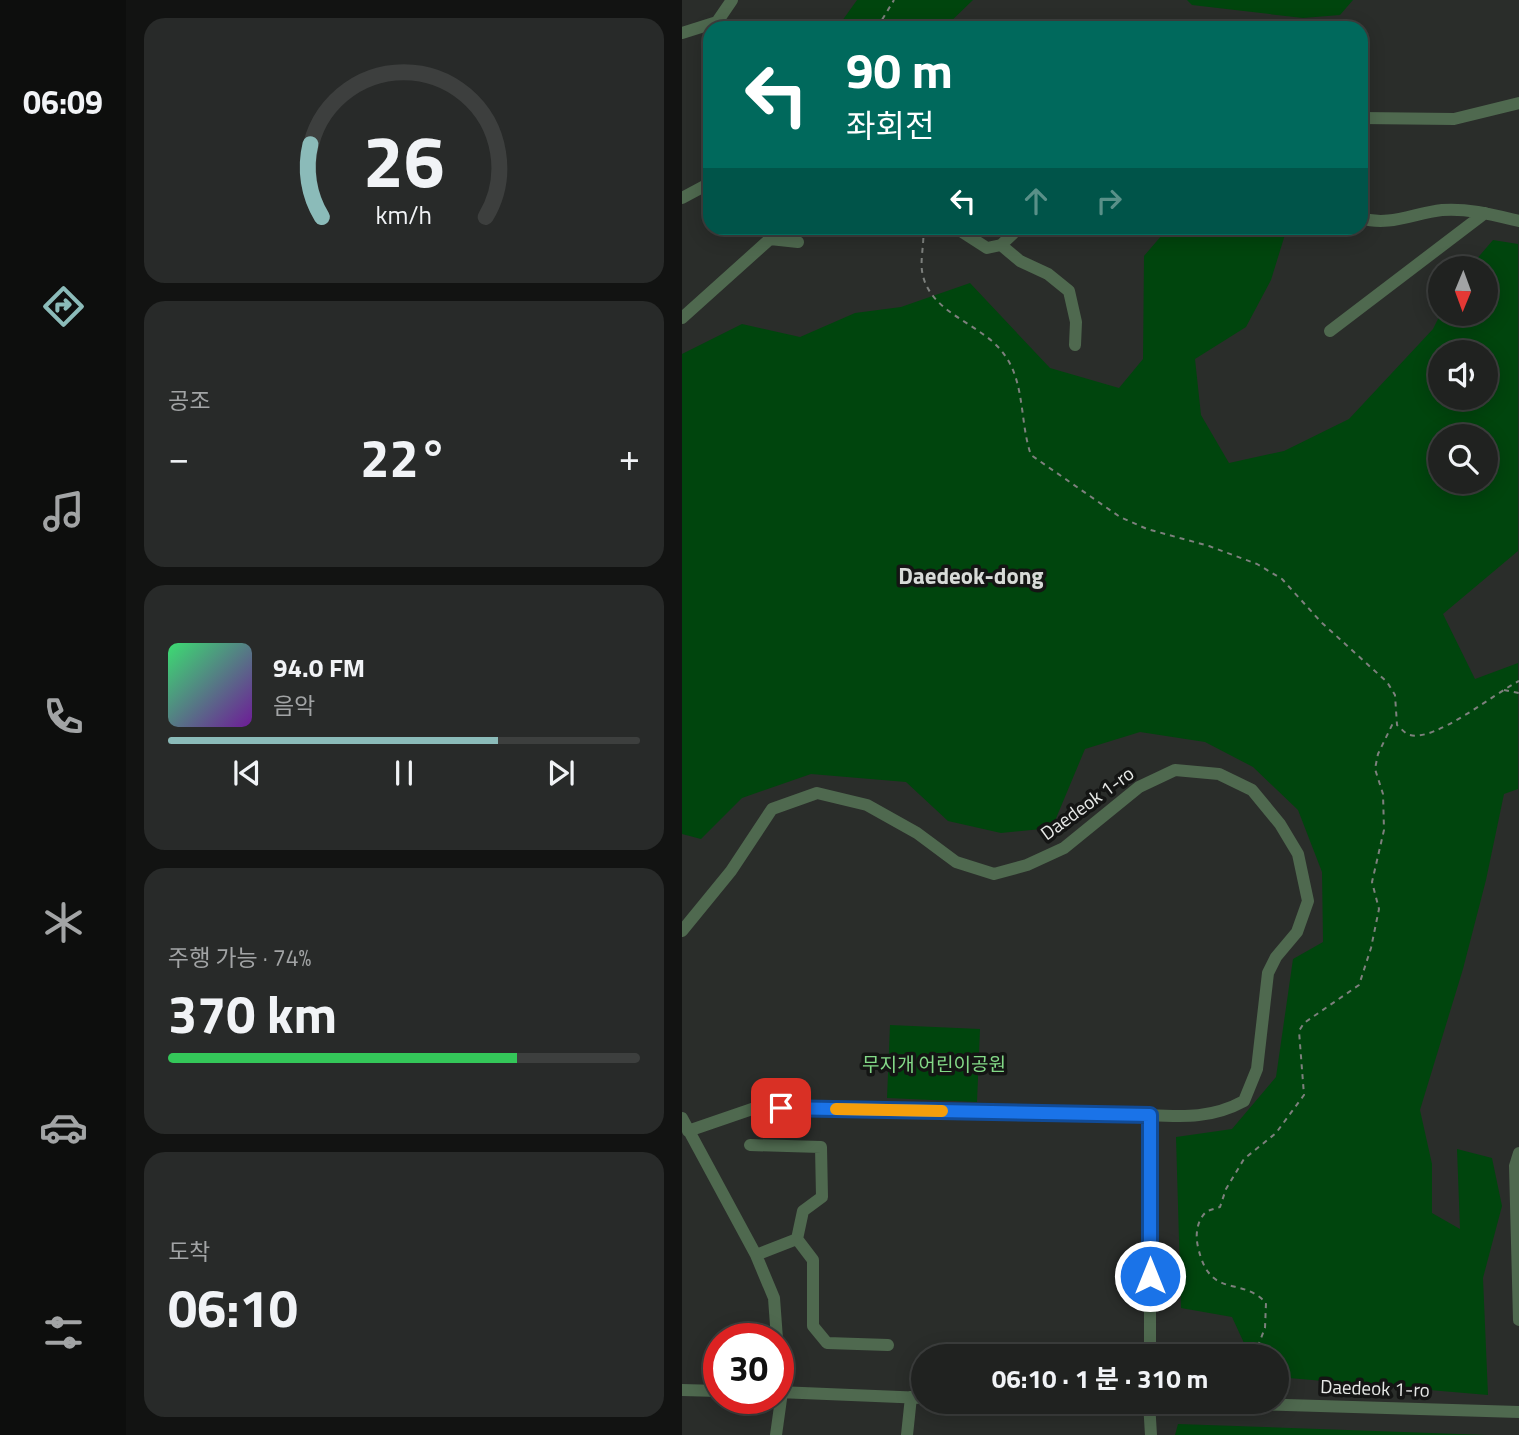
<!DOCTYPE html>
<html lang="ko">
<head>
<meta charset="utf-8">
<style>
  :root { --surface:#202220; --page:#282a29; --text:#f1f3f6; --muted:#a2a4a5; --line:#3d3f3e; --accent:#8bbbb9 }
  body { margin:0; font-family:"Titillium Web","Noto Sans KR",sans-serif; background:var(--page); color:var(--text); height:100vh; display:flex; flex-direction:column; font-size:26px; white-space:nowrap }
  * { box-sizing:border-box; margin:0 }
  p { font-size:23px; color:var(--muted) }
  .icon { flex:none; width:38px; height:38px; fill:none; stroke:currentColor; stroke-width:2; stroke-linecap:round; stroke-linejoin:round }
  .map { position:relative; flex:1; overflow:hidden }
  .side { display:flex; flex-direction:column; gap:18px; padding:18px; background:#121312; width:556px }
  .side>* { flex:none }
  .top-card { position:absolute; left:21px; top:21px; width:665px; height:214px; border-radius:21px; box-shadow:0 4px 18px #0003,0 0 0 2px var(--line); background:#00695c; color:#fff; overflow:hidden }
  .needle { width:46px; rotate:181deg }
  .tools { position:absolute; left:746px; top:256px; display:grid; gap:14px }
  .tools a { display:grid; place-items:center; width:70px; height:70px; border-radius:50%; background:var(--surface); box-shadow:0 4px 18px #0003,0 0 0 2px var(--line); font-size:35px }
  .speed { position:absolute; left:21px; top:1323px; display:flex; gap:14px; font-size:35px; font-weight:700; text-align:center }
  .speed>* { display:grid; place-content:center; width:91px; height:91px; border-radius:50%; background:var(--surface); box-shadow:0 4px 18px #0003,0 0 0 2px var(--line); line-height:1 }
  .speed .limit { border:10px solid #d22; background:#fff; color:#111 }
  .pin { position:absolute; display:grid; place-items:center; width:60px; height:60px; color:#fff; margin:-30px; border-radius:14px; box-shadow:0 4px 10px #0006 }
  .me { position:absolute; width:77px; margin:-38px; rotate:0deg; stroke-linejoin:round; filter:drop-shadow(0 0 5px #0008) }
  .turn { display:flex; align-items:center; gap:24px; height:147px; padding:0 28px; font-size:32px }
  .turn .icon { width:91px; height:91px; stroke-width:2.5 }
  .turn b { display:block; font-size:49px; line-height:60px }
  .lanes { display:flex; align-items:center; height:66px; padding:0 28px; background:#0003; justify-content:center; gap:35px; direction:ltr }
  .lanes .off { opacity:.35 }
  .big { font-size:52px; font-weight:700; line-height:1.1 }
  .side .tile { flex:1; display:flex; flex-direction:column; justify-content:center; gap:10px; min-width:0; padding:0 24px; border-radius:21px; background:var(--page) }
  .side .dial { align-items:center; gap:0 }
  .dial svg { height:182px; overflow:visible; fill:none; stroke:var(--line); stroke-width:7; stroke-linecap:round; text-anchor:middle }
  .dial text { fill:var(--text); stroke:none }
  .song { display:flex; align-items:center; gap:21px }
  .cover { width:84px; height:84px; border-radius:10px; background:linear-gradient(135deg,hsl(140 70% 55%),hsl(280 70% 35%)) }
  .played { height:7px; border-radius:4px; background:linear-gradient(90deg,var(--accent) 70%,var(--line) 70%) }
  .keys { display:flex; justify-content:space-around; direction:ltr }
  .heat { display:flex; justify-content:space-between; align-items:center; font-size:38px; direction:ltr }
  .charge { height:10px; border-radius:5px; background:linear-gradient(90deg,#34c759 74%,var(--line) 0) }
  .trip { position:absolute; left:229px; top:1344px; width:378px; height:70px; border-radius:35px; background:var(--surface); box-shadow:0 4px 18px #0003,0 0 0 2px var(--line); font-weight:700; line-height:70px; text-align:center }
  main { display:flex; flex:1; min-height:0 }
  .menu { display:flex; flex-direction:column; width:126px; justify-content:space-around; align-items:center; background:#0d0e0d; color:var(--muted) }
  .menu .icon { width:49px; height:49px }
  .menu .active { color:var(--accent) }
  .menu b { font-size:32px; color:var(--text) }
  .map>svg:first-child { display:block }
</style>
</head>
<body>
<main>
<nav class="menu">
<b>06:09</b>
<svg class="icon active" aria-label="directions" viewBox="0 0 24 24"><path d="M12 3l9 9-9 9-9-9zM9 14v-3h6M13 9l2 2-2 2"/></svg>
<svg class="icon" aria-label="music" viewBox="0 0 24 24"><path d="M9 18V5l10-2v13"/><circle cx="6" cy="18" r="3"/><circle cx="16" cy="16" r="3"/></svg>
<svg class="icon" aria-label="phone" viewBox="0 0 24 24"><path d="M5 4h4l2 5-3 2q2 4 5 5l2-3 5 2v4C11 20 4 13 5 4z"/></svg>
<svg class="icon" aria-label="climate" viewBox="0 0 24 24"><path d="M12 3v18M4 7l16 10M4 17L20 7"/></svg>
<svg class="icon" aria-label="car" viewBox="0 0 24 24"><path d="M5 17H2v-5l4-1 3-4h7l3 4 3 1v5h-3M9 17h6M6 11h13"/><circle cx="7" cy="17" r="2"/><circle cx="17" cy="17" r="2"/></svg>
<svg class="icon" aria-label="filters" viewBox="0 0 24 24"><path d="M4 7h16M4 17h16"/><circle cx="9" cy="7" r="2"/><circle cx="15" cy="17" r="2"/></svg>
</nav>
<section class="side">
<div class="tile dial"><svg viewBox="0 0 100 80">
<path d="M14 69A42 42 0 1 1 86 69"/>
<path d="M14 69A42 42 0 0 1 9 37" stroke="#8bbbb9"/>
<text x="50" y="56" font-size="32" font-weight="700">26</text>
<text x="50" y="72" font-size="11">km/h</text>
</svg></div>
<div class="tile"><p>공조</p>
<div class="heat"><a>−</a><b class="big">22°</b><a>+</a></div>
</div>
<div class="tile">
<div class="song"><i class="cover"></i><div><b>94.0 FM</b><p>음악</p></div></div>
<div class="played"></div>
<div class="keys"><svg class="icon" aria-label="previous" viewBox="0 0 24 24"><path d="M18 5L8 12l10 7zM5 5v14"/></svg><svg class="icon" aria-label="pause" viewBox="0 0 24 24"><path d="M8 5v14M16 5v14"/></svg><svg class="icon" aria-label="next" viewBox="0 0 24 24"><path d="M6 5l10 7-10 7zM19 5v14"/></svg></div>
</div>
<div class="tile"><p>주행 가능 · 74%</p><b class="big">370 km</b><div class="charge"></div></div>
<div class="tile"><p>도착</p><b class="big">06:10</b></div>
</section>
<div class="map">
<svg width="837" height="1435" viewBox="0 0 837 1435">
  <rect width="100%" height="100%" fill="#2a2d2a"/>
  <path fill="#00450d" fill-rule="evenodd" d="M175 0H291L262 28H155Z
    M505 0H671L658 15 621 18 510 5Z
    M486 228H605L589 280 564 327 513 359 519 415 547 463 602 451 667 419 751 329 759 313H803V268H787L811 240 836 244V551L761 614 793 679 836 663V789L822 794 804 880 781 969 738 1110 750 1164V1213L778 1229 775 1149 810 1158 820 1206 801 1278 806 1395 595 1377V1356H568L550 1317 499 1308 494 1137 550 1129 594 1077 611 959 641 942 640 872 616 810 571 767 523 742 458 732 403 749 370 828 319 833 266 821 224 782 129 774 60 798 19 839 0 834V354L60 324 118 337 173 313 219 307 288 283 368 368 437 388 461 359 462 256ZM758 352H803V397H758ZM758 436H803V481H758Z
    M208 1025 298 1029 295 1102 205 1098Z
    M496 1424 805 1435H493Z"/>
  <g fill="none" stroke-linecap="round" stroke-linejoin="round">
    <path stroke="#7d807d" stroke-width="2" stroke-dasharray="5 5" stroke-linecap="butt" d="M195 28 212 0
      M241 228C243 243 237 261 241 276 251 316 303 324 324 357 343 385 338 424 349 455L438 517 465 529 527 546 575 564 600 579 639 622 705 682 713 695 715 725C719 728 723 734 728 735 753 742 813 693 837 681
      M822 690 837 693
      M572 1356 583 1328 584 1303C559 1275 528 1301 516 1247 513 1234 515 1220 525 1211L538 1207 544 1189 562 1159 594 1133 622 1095 617 1031 622 1023 677 985 689 948 697 909 690 882 702 830 701 794 693 769 696 754 712 721"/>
    <path stroke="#4f694f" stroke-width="12" d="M0 33 35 22 50 0
      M679 118 772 119 837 103
      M0 198 28 183
      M679 218C707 227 732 213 760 210 786 208 812 215 837 221
      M274 228 305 248 319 245 337 228
      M319 245 338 261 366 274 387 291 394 322 393 345
      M0 318 88 239 116 242
      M648 331 803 213
      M0 931 49 871 90 809 135 793 185 805 235 833 274 862 312 874 345 865 382 848 457 787 493 770 537 774 570 790 598 824 616 854 626 901 615 932 594 957 586 973 575 1069 562 1101C531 1118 503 1117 468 1115V1356
      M0 1118 74 1255 92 1298 95 1339
      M6 1131 73 1108 468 1115
      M68 1145 139 1147 140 1197 121 1211 115 1239 74 1255
      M837 1153 833 1166 837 1320
      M115 1239 131 1260V1326L145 1343 206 1345
      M0 1390 37 1391
      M96 1392 242 1398
      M467 1402 469 1435
      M506 1402 837 1412
      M94 1435 100 1392 96 1348
      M225 1435 229 1397"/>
  </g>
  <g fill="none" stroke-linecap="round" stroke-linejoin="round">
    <defs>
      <path id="route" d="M99 1108 468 1115V1276"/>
    </defs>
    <use href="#route" stroke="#114b97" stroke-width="18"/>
    <use href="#route" stroke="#1a73e8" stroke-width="12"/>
    <path stroke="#f59e0b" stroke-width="12" d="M154 1109 260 1111"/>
  </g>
  <g text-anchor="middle" stroke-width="7" stroke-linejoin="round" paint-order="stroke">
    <g font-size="19" fill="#e7e9e7" stroke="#141514">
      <text transform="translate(405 803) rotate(-36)" y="7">Daedeok 1-ro</text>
      <text transform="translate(693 1388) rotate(2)" y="7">Daedeok 1-ro</text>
    </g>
    <g font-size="19" fill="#83d987" stroke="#141514">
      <text x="252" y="1071">무지개 어린이공원</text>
    </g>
    <g font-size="23" font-weight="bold" fill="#d8dbd8" stroke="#141514">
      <text x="289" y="584">Daedeok-dong</text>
    </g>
  </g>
</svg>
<div class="tools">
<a><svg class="needle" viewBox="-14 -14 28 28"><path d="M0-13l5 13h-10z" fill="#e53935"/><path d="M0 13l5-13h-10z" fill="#a2a4a5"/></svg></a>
<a><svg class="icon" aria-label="sound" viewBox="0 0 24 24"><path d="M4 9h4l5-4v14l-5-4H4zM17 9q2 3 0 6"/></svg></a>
<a><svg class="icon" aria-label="search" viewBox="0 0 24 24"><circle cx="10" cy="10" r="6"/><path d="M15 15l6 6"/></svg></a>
</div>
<div class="speed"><div class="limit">30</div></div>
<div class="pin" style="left:99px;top:1108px;background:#d93025"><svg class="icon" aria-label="arrive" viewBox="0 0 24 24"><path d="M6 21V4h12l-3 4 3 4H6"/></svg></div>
<svg class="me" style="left:468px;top:1276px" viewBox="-20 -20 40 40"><circle r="17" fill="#1a73e8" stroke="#fff" stroke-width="3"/><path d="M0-11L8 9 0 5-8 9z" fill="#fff"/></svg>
<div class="trip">06:10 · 1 분 · 310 m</div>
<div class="top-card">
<div class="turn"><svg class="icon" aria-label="left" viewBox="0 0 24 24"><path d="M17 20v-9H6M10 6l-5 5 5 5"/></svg><div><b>90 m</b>좌회전</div></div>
<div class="lanes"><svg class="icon" aria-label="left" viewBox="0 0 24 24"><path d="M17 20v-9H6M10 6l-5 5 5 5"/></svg><svg class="icon off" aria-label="ahead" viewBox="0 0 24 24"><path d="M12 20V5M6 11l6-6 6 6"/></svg><svg class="icon off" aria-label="right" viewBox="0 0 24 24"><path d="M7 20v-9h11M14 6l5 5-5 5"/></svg></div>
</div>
</div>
</main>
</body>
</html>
